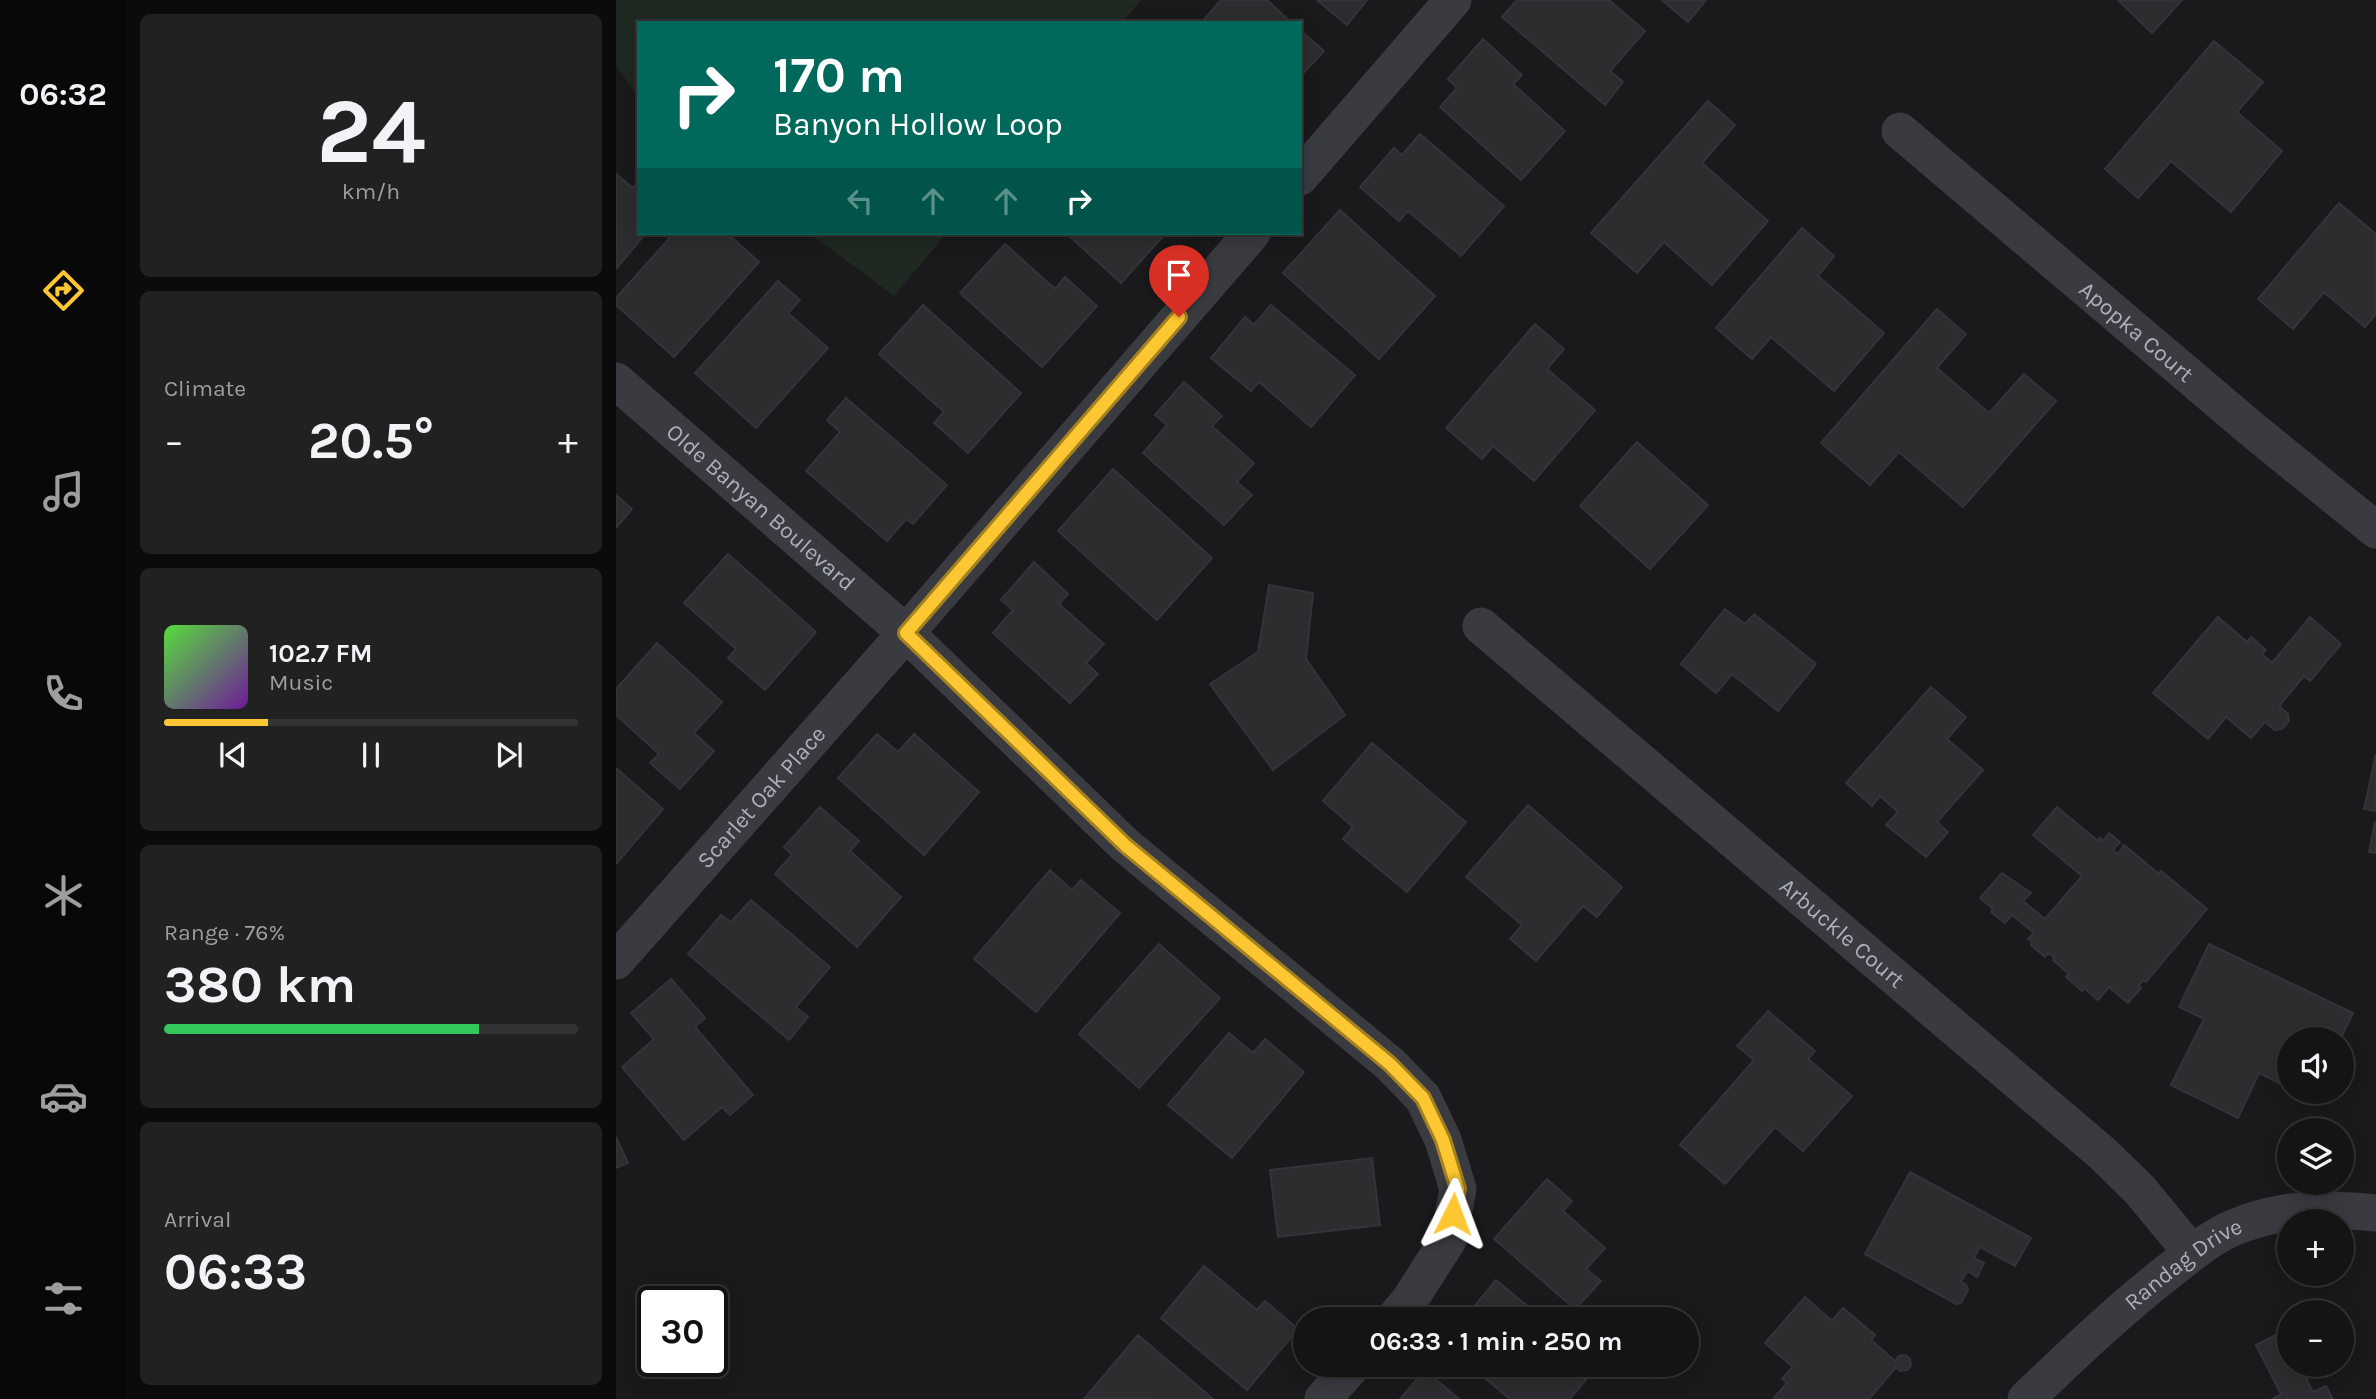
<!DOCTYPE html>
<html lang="en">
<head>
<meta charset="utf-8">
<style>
  :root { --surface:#141415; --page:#212122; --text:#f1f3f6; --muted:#9d9ea0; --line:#333334; --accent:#fcc732 }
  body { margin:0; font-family:Karla,sans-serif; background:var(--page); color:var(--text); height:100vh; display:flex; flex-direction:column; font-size:26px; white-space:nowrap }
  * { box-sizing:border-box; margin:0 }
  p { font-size:23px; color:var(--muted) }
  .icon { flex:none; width:38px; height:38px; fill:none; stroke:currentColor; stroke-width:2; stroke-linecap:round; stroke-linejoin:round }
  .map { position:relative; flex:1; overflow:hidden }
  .details { display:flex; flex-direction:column; gap:14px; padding:14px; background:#0b0b0c; width:490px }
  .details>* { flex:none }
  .banner { position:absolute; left:21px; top:21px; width:665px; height:214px; border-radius:0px; box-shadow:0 4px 18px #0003,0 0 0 2px var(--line); background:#00695c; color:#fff; overflow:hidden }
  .fabs { position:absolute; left:1661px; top:1027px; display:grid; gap:14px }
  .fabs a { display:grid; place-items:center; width:77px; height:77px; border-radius:50%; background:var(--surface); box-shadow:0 4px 18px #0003,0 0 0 2px var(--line); font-size:35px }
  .speed { position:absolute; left:21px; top:1286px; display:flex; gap:14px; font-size:35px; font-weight:700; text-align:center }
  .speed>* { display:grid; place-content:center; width:91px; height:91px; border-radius:50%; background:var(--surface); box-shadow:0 4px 18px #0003,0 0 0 2px var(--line); line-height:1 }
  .speed .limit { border:4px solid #111; border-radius:10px; background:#fff; color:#111 }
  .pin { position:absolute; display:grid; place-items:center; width:60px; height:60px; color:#fff; margin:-72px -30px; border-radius:50% 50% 50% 0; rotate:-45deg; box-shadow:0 0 7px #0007 }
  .pin .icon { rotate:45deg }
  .me { position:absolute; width:77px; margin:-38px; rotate:3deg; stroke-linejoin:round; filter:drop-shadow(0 0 5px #0008) }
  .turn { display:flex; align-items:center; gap:24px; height:147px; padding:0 21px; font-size:32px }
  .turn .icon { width:91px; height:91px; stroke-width:2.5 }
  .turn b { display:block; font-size:49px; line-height:60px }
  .lanes { display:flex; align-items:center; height:66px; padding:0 21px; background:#0003; justify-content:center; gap:35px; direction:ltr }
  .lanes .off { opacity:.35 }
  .big { font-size:52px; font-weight:700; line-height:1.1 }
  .details .tile { flex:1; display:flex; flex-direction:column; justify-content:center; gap:10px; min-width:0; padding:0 24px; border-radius:10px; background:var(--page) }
  .details .dial { align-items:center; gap:0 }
  .dial b { font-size:91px; line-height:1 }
  .song { display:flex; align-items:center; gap:21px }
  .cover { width:84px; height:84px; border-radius:10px; background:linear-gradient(135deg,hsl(110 70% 55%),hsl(280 70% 35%)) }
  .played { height:7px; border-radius:4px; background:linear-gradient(90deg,var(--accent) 25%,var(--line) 25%) }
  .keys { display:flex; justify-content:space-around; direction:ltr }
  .heat { display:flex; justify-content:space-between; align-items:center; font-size:38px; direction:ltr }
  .charge { height:10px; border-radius:5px; background:linear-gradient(90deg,#34c759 76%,var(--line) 0) }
  .trip { position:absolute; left:677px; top:1307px; width:406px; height:70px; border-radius:35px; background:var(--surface); box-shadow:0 4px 18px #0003,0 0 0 2px var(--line); font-weight:700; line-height:70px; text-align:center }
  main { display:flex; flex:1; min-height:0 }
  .menu { display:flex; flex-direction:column; width:126px; justify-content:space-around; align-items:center; background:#080808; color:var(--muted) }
  .menu .icon { width:49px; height:49px }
  .menu .selected { color:var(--accent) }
  .menu b { font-size:32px; color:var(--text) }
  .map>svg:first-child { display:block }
</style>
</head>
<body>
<main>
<nav class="menu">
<b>06:32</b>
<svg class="icon selected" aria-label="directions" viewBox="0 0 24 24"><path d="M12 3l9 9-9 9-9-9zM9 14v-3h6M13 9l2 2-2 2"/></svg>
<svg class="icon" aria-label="music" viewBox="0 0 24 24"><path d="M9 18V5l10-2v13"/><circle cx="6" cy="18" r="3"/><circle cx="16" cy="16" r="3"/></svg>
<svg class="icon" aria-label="phone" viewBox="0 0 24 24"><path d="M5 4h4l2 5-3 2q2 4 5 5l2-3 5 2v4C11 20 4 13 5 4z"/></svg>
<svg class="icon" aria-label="climate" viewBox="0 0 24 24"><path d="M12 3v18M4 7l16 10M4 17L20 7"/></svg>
<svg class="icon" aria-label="car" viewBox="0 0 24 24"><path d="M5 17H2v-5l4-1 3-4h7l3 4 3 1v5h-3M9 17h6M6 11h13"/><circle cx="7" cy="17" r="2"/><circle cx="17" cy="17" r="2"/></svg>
<svg class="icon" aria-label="filters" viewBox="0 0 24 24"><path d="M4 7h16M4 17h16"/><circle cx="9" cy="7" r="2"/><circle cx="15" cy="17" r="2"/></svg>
</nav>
<section class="details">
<div class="tile dial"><b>24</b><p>km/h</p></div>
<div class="tile"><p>Climate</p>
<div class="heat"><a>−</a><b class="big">20.5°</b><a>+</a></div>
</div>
<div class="tile">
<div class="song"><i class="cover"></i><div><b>102.7 FM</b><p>Music</p></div></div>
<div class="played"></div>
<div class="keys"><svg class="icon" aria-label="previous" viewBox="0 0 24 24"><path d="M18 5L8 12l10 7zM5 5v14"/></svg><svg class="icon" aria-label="pause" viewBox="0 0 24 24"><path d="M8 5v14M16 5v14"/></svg><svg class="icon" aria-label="next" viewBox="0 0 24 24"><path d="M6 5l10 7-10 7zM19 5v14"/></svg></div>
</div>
<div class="tile"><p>Range · 76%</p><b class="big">380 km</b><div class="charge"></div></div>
<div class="tile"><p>Arrival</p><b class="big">06:33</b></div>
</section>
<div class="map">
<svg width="1760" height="1399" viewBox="0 0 1760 1399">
  <rect width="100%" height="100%" fill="#1a1a1c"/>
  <path fill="#1f2821" d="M0 0H525L506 23H23V98L0 66Z
    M193 233H331L278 296Z"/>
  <path fill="#2d2d30" stroke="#343338" stroke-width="2" d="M605 0H651L676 23H585Z
    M701 0H751L731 25Z
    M901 0H993L1029 31 994 71 1007 82 989 105 886 17Z
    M1046 0H1090L1072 22Z
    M1502 0H1566L1536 33Z
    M684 30 708 51 684 77Z
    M867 39 906 75 897 84 949 131 905 180 824 107 841 88 832 79Z
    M1598 41 1647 82 1621 112 1666 151 1615 212 1555 161 1522 198 1489 169Z
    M1092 101 1119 125 1086 163 1152 221 1096 285 1048 242 1021 273 975 233Z
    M804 134 888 206 845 256 792 211 783 221 744 187 778 148 786 155Z
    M0 174 17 188 23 181V233H30L0 269Z
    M1723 203 1760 234V314L1749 327 1708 292 1677 329 1642 299Z
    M724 210 819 296 763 359 667 273Z
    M1186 228 1218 256 1202 276 1268 333 1218 391 1155 337 1136 359 1100 328Z
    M58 233H111L143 262 58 357 0 305V298Z
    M450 233H550L505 283Z
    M389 244 439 289 449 277 481 306 426 367 344 293Z
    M162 281 184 300 172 313 212 348 140 428 79 373Z
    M307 305 405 393 352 453 318 423 328 412 263 354Z
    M655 305 739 375 695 427 643 382 635 391 595 358 629 317 638 325Z
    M1321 309 1350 334 1321 368 1373 413 1408 374 1440 401 1347 507 1283 452 1254 485 1205 443Z
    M919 324 948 349 931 369 979 410 918 481 877 446 866 459 830 428Z
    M568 382 606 416 596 426 638 463 621 482 636 495 608 525 527 453 551 425 539 415Z
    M230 398 331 485 297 524 290 519 271 541 190 471 224 432 211 420Z
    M1021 442 1092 505 1034 569 964 506Z
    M497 469 596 558 541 620 442 531Z
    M0 495 16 509 0 528Z
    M112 554 200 632 149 690 112 658 120 649 68 603Z
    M418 562 452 594 443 604 488 644 470 663 482 674 454 703 377 633 397 610 385 600Z
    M653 585 697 593 690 659 729 715 657 770 594 684 642 652Z
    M1109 609 1129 624 1138 614 1200 664 1162 711 1116 674 1100 693 1065 664Z
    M1602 617 1631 642 1635 637 1650 650 1646 654 1656 663 1694 617 1725 644 1694 681 1688 676 1663 706 1672 714 1673 721 1666 729 1659 730 1649 722 1635 738 1610 717 1592 739 1537 693Z
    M41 643 106 702 78 733 98 751 64 789 34 763 43 754 0 715V689Z
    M1315 687 1350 717 1331 739 1367 770 1321 822 1332 832 1310 857 1270 825 1282 812 1264 796 1256 806 1230 783Z
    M261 734 282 752 298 734 363 792 308 855 222 778Z
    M756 743 850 822 791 892 727 839 737 827 707 801Z
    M1760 754V811L1748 809Z
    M0 768 47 809 0 864Z
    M912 805 1006 887 981 917 967 906 920 961 894 939 906 925 850 877Z
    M204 807 243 841 234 851 285 897 241 947 159 874 176 855 168 847Z
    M1441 807 1482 841 1484 838 1487 841 1493 833 1504 842 1497 850 1502 854 1508 845 1543 874 1545 871 1591 909 1530 982 1528 980 1522 986 1525 988 1512 1003 1493 987 1482 1000 1468 988 1466 991 1450 977 1453 974 1437 960 1439 958 1432 953 1429 957 1415 945 1416 942 1412 939 1418 933 1396 915 1389 923 1375 912 1377 909 1364 898 1386 873 1415 893 1407 901 1429 919 1466 876 1417 835Z
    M1759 822H1760V853L1753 852Z
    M434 870 456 890 465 880 504 913 420 1012 358 959Z
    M135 900 214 967 180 1007 192 1017 173 1040 72 954 105 915 115 922Z
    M543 944 604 998 523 1088 463 1034Z
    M1593 944 1737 1013 1724 1040H1673V1088L1643 1073 1622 1118 1555 1085 1588 1019 1563 1007Z
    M55 979 89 1018 79 1027 137 1095 114 1115 106 1107 68 1140 6 1067 38 1039 15 1013Z
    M1152 1011 1199 1051 1192 1059 1236 1096 1187 1151 1159 1127 1109 1184 1064 1145 1138 1060 1121 1046Z
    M613 1033 637 1053 649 1039 688 1072 616 1158 552 1105Z
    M0 1137 12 1163 0 1168Z
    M756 1158 764 1225 662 1237 654 1170Z
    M1294 1172 1415 1238 1399 1266 1364 1247 1358 1258 1368 1263 1361 1277 1351 1271 1345 1282 1350 1285 1352 1290 1345 1303 1340 1304 1249 1254Z
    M931 1179 956 1201 947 1211 989 1248 970 1269 985 1281 959 1309 878 1239Z
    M588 1266 641 1310 649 1301 682 1329 631 1390 545 1318Z
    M880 1280 928 1320H847Z
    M1189 1297 1216 1321 1227 1308 1259 1335 1255 1340 1279 1361 1283 1356 1289 1355 1294 1359 1295 1366 1291 1370 1284 1371 1280 1367 1253 1399H1157L1171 1383 1166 1379 1177 1367 1149 1343Z
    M1673 1328V1365H1687L1684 1366 1697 1392 1710 1386 1717 1399H1656L1665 1394 1640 1345Z
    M522 1335 597 1399 469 1398Z
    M853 1365H982L954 1399H894Z
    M809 1370 843 1399H784Z"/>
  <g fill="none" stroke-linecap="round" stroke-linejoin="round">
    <g stroke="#3a3b41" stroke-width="37">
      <path id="s1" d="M1284 131 1638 431 1760 530"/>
      <path d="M684 177 837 0"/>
      <path id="s2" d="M0 381 290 633 509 845 774 1064 807 1098 827 1140 842 1189 832 1240 793 1301 777 1320"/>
      <path id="s3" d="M865 626 1486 1153 1523 1189 1576 1253"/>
      <path id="s4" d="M0 961 290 633 636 233"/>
      <path d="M707 1399 737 1365"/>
      <path id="s5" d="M1410 1399C1457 1354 1505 1308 1557 1268 1576 1253 1597 1236 1619 1227 1668 1207 1709 1208 1760 1213"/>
    </g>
  </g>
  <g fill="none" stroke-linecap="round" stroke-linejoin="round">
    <defs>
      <path id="route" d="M563 317 290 633 509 845 774 1064 807 1098 827 1140 842 1189 837 1214"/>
    </defs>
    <use href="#route" stroke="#a48120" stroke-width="18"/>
    <use href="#route" stroke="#fcc732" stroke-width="12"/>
  </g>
  <g text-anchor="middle" stroke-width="7" stroke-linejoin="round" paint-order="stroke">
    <g font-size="23" fill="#abafbc" stroke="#151517">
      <text dy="8" stroke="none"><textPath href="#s1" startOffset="310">Apopka Court</textPath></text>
      <text dy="8" stroke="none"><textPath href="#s2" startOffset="192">Olde Banyan Boulevard</textPath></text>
      <text dy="8" stroke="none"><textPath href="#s4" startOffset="219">Scarlet Oak Place</textPath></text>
      <text dy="8" stroke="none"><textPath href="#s3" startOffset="474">Arbuckle Court</textPath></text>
      <text dy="8" stroke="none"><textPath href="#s5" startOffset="208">Randag Drive</textPath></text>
    </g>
  </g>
</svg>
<div class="fabs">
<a><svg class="icon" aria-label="sound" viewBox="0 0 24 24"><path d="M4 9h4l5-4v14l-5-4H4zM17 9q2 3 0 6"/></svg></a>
<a><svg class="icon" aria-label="layers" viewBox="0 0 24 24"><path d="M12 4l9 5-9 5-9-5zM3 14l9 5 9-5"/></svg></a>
<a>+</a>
<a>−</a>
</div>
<div class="speed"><div class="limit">30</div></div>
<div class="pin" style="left:563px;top:317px;background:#d93025"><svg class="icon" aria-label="arrive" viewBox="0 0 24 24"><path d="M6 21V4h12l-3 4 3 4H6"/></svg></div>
<svg class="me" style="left:837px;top:1214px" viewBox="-20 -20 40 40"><path d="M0-17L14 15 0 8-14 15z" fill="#fcc732" stroke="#fff" stroke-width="4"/></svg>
<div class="trip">06:33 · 1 min · 250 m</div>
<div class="banner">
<div class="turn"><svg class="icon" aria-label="right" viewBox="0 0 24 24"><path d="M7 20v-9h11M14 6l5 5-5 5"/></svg><div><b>170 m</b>Banyon Hollow Loop</div></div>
<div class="lanes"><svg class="icon off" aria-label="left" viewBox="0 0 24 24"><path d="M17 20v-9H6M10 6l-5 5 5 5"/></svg><svg class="icon off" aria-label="ahead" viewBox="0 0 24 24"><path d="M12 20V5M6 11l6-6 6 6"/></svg><svg class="icon off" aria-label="ahead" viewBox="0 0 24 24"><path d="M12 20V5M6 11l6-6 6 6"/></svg><svg class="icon" aria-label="right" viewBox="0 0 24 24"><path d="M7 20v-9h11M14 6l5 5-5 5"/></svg></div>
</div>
</div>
</main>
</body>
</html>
